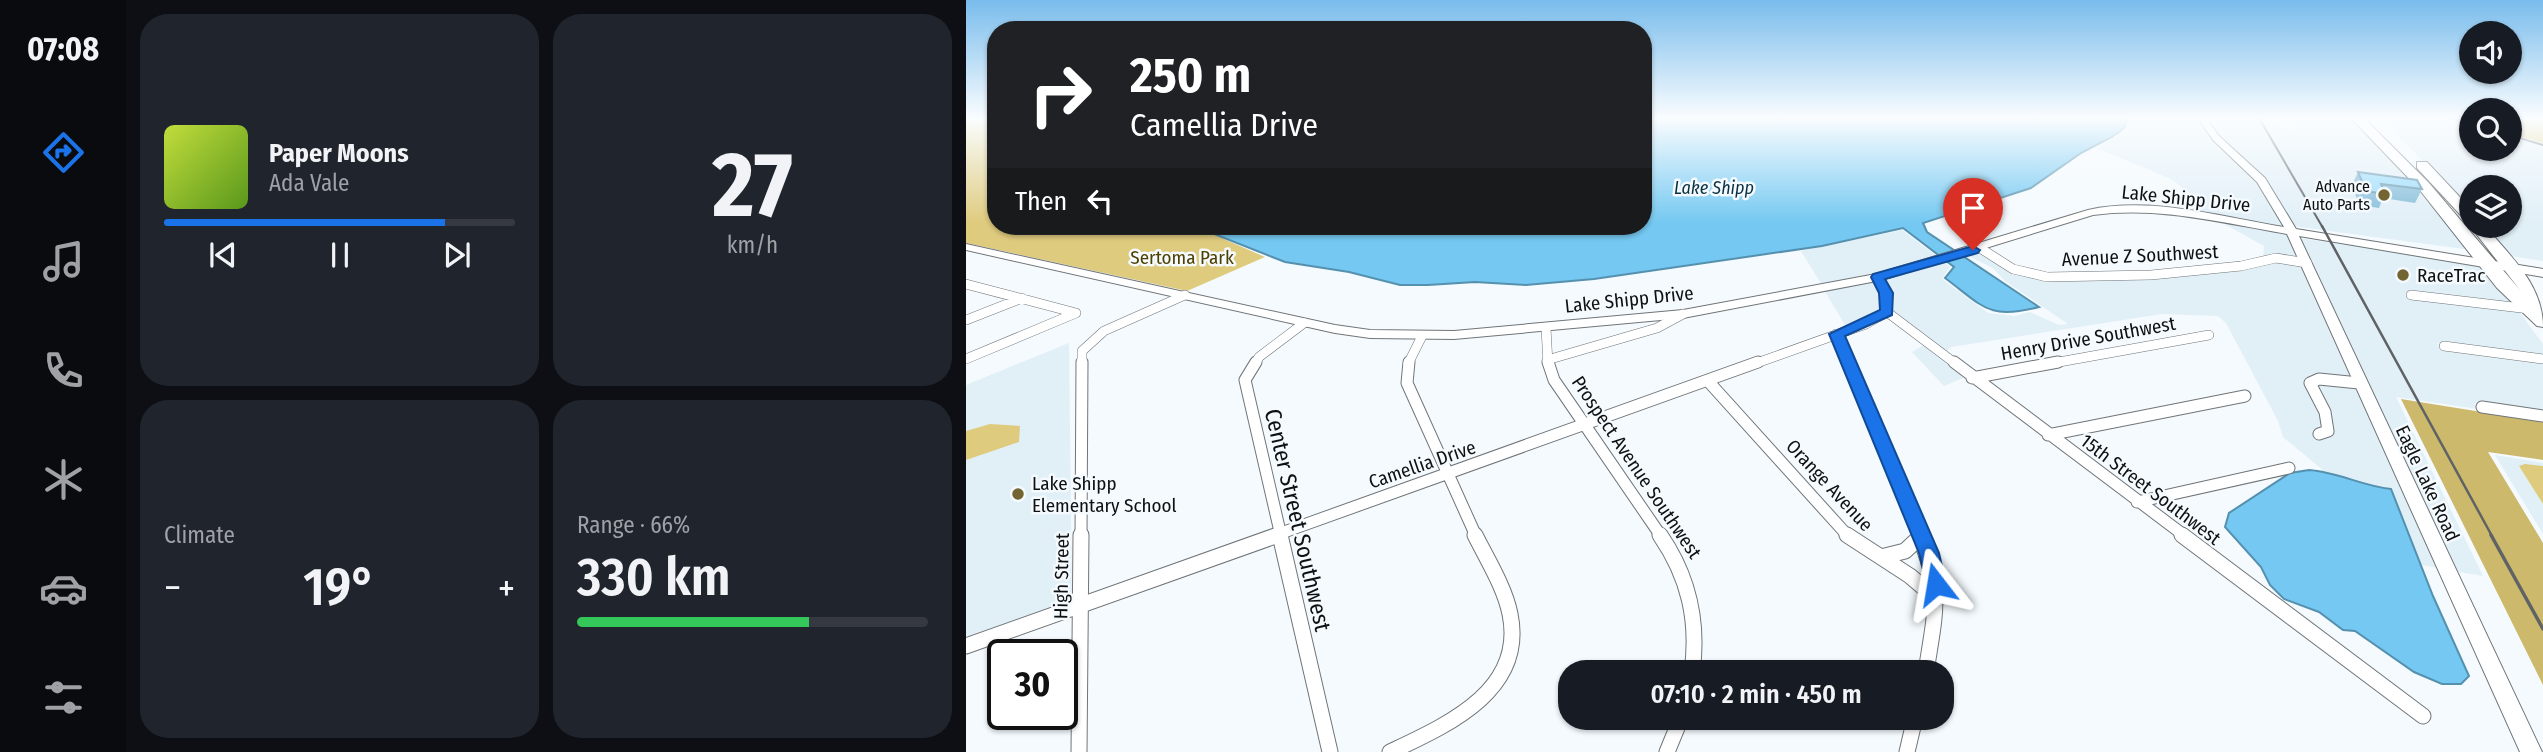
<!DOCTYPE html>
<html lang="en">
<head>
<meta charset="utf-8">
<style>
  :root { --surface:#171b24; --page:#20242c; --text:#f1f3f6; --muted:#9ea1a6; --line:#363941; --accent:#1a73e8 }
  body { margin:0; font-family:"Fira Sans Condensed",sans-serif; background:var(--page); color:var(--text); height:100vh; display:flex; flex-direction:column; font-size:26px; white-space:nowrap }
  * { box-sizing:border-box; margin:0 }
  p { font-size:23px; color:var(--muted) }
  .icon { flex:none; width:38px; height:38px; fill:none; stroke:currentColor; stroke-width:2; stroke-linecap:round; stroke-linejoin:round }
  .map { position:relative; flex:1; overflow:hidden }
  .side { display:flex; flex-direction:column; gap:14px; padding:14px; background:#0d0f14; width:840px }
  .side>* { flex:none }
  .hud { position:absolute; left:21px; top:21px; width:665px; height:214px; border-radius:28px; box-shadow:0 2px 5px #0004; background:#202124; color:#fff; overflow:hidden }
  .controls { position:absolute; left:1493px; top:21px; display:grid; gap:14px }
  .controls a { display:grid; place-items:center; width:63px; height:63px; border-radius:50%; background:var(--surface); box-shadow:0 2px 5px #0004; font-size:35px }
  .speed { position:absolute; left:21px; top:639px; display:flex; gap:14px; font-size:35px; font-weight:700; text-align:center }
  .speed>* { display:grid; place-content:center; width:91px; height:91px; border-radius:50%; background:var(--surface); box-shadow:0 2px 5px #0004; line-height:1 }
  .speed .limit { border:4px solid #111; border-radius:10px; background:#fff; color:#111 }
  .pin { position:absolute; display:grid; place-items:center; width:60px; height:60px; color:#fff; margin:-72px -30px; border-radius:50% 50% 50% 0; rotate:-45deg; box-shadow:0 0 7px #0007 }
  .pin .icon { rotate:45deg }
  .me { position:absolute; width:77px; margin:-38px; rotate:346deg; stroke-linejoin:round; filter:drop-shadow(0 0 5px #0008) }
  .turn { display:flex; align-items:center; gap:24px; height:147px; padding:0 28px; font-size:32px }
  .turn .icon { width:91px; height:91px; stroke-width:2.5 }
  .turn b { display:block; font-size:49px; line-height:60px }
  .then { display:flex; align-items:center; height:66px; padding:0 28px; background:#0003; gap:14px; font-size:26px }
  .big { font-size:52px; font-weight:600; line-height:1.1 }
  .side .card { flex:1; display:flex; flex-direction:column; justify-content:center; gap:10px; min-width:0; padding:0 24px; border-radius:28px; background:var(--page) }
  .side .dial { align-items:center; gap:0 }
  .dial b { font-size:91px; line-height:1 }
  .song { display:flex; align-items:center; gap:21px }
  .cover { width:84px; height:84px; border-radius:10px; background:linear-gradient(135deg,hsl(70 70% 55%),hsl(90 70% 35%)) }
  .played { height:7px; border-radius:4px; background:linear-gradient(90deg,var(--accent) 80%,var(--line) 80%) }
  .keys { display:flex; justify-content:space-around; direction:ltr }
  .heat { display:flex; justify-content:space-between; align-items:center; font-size:38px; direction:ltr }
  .charge { height:10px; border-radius:5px; background:linear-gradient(90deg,#34c759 66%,var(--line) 0) }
  .side .tiles { flex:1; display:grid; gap:14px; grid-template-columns:repeat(2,1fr) }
  .trip { position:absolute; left:592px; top:660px; width:396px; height:70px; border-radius:28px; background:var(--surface); box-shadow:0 2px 5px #0004; font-weight:600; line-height:70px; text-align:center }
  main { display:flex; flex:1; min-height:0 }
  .dock { display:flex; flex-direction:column; width:126px; justify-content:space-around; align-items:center; background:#090b0e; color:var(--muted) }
  .dock .icon { width:49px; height:49px }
  .dock .current { color:var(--accent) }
  .dock b { font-size:32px; color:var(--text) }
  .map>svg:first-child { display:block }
</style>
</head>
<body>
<main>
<nav class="dock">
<b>07:08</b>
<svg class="icon current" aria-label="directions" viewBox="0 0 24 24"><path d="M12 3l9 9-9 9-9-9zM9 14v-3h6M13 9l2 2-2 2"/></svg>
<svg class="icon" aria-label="music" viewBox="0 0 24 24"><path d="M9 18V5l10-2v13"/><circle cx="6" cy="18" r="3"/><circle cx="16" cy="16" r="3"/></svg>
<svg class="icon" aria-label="phone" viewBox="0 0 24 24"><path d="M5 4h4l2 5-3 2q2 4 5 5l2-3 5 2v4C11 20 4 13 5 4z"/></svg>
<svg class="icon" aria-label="climate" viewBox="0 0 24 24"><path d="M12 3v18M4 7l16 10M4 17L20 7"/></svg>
<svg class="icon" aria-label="car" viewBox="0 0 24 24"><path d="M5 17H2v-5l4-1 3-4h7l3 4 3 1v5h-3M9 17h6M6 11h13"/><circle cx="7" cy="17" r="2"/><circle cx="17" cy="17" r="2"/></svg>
<svg class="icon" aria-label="filters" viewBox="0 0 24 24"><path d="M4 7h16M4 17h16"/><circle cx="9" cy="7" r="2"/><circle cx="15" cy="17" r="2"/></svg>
</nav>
<section class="side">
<div class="tiles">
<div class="card">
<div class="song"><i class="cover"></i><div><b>Paper Moons</b><p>Ada Vale</p></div></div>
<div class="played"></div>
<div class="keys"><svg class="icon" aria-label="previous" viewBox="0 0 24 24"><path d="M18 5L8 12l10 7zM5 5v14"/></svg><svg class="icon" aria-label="pause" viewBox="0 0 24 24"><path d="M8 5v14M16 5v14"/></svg><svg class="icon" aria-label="next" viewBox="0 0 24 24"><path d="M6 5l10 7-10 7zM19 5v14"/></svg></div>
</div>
<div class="card dial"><b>27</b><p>km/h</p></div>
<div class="card"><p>Climate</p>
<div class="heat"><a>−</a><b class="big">19°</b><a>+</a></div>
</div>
<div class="card"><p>Range · 66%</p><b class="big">330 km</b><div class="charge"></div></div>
</div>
</section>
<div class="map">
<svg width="1577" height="752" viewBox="0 0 1577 752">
  <rect width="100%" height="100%" fill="#f4fafe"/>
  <path fill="#e1eff7" d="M1166 118H1233L1247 138 1291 180 1319 228 1242 216 1223 207 1219 203 1226 195 1207 180 1131 148 1161 129Z
    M1239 118H1306L1311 125 1332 131 1319 118H1381L1436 168 1506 250 1326 226 1310 198Z
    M1415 118H1495L1505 121V149H1544V133L1577 143V261L1544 256 1518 226H1544V187H1505V211Z
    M1253 221 1321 232 1335 260 1297 259 1298 246Z
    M936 230 973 258 932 270 856 285 835 251Z
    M1333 238 1518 265 1549 305 1439 293 1443 297 1552 310 1577 344V356L1471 343 1475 348 1577 361V413L1508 403 1512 409 1430 397 1517 576 1487 571Z
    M1014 251 1031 262 1107 280 1309 261 1337 265 1386 379 1344 377 1339 380 1355 420 1354 430 1346 431 1351 437H1365L1368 433 1365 413 1351 384 1389 385 1472 568 1455 565 1425 489 1405 487 1358 471 1317 437 1312 421 1260 323 1252 316 1196 314 985 347 979 353 926 311V297L917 279 978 262 984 267 976 279 1022 313 1048 316 1064 312 1093 325 1102 324 1039 281 1027 268 1000 255Z
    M909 280 917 297V310L879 325 858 290Z
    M103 343 106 602 0 641V385Z
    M958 345 999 377 978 386 946 352Z
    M1529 455 1577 463V466H1553L1577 504V534Z"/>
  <path fill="#dfcb7e" d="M0 118H30V226H228L299 257 221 291 0 243Z
    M1544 118H1577V143L1544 133Z
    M24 424 54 426 53 442 0 460V431Z
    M1559 464 1577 466V504L1553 466Z"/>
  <path fill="#cdb96c" d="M1435 399 1577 422V460L1522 452 1577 543V685Z"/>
  <path fill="#74c8f1" stroke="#5591ae" stroke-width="2" d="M677 118H1163L1158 128 1146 137 1115 153 1065 188 957 223 961 232 1073 307C1022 320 1018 307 979 278L988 267 937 228 856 246 628 279 560 285 509 282 462 285H434L383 272 319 262 228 226H677Z
    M1343 470C1372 472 1396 486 1425 489L1467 596 1503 676 1495 684H1476L1448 672 1389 631 1377 630 1353 612 1318 599 1304 585 1295 567 1259 527 1263 513 1324 473Z"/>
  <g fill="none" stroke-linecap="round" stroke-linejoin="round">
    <defs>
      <path id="street-far2" d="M1014 248 1047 269 1081 277 1185 275 1275 266 1310 258 1341 263
        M912 277 921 297V312L990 364
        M0 284 110 313
        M1445 295 1564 309
        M0 320 56 298
        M580 328 582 364
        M870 334 882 364
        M1478 346 1577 359
        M0 359 110 313
        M581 360 691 328 717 314
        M116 364V351L138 331 219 295
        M289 364 293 357 338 323
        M442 364 456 336
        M788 364 900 324 921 312
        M1082 364 1243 335"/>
      <path id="street-far1" d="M290 362 279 380 315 536
        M443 362 441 383 510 536
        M582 362 588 380 695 536
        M882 362 953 536
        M988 362 1219 536
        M1006 378 1092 362
        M742 381 882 536
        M1516 407 1577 416
        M1353 434 1362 431 1359 412 1344 383 1353 379 1393 383
        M1082 435 1279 396
        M1171 502 1323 468
        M115 536 116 362
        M307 536 792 362"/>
      <path id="street" d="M314 535 364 752
        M694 535C723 577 733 621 726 672
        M881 535 944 576 971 599
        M953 535C977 593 969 612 960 672
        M1216 535 1457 716
        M915 557 939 551 955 536
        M0 646 312 535
        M113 752 115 535
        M424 752C481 725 560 691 544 614 539 588 521 559 509 535
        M701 752 715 718
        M941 752 949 718"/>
      <path id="secondary" d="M1232 118H1240L1253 136 1299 178 1330 229 1577 269V277L1333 236 1576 752H1554L1321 234C1258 223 1192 206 1127 215L916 280 717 318 488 339 404 338 369 333 0 250V244L369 325 404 330 488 331 717 310 910 274 1122 210C1185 196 1255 217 1318 227L1291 182 1247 140Z"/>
      <path id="highway" d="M1385 118H1398L1463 183 1554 290 1504 226H1519C1545 257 1577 285 1577 327L1571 326 1531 288 1453 189Z
        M1451 162H1461L1505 209V222L1500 221 1451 168Z"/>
    </defs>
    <use href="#street-far2" stroke="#707578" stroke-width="10"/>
    <use href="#street-far1" stroke="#707578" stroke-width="13"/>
    <use href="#street" stroke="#707578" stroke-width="17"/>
    <use href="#secondary" stroke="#707578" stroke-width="2"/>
    <use href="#highway" stroke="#707578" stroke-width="2"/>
    <use href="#street-far2" stroke="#fff" stroke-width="9"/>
    <use href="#street-far1" stroke="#fff" stroke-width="11"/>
    <use href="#street" stroke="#fff" stroke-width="15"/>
    <use href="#secondary" fill="#fff" fill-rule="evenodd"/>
    <use href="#highway" fill="#fff" fill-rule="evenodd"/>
    <path stroke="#606365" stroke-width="2" d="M1293 118 1357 228
      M1484 118 1505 125
      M1544 135 1577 145"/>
    <path stroke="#606365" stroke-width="2.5" d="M1356 226 1526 536"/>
    <path stroke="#606365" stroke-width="3.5" d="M1525 535 1577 629"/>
  </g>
  <path fill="#84bcd9" d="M1392 172 1456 189 1449 203 1417 198 1413 208 1393 205 1386 185Z"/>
  <path fill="#99dbfc" stroke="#6b99b0" stroke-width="2" d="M1392 172 1451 180 1456 189 1415 184 1419 194 1400 191Z"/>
  <linearGradient id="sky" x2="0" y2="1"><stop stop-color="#79bcec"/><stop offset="0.53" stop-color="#fafdff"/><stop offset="1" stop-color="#fafdff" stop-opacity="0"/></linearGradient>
  <rect width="1577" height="223" fill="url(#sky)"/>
  <path fill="#1a73e8" stroke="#114b97" stroke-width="2" d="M1007 246 1014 250 1012 253 919 279 927 293 926 315 879 336 973 553 980 584 977 590 970 592 962 590 953 553 863 334 914 310 913 293 905 277 907 274Z"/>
  <g fill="#726532" stroke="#f4fafe" stroke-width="2.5">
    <circle cx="1418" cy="195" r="7"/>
    <circle cx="1437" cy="275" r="7"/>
    <circle cx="52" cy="494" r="7"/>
  </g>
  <g text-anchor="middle" stroke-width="5" stroke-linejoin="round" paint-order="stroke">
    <g font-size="16" fill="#0e1011" stroke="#f4fafe" text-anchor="end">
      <text x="1404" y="192">Advance<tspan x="1404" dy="18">Auto Parts</tspan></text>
    </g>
    <g font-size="18" font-style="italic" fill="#093142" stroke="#f4fafe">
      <text x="748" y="194">Lake Shipp</text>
    </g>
    <g font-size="19" fill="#0e1011" stroke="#f4fafe">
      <text transform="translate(1220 198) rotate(6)" y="7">Lake Shipp Drive</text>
      <text transform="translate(1174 255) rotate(-3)" y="7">Avenue Z Southwest</text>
      <text transform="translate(663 299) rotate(-6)" y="7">Lake Shipp Drive</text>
      <text transform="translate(1122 338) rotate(-10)" y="7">Henry Drive Southwest</text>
      <text transform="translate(456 464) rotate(-19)" y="7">Camellia Drive</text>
      <text transform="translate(671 467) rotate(56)" y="7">Prospect Avenue Southwest</text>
      <text transform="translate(1462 483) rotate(65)" y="7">Eagle Lake Road</text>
      <text transform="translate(864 485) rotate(47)" y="7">Orange Avenue</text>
      <text transform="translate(1185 489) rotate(37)" y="7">15th Street Southwest</text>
      <text transform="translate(95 576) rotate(-89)" y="7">High Street</text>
    </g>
    <g font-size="19" fill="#4e4000" stroke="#f4fafe">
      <text x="216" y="264">Sertoma Park</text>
    </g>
    <g font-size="19" fill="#0e1011" stroke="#f4fafe" text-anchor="start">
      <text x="1451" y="282">RaceTrac</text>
      <text x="66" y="490">Lake Shipp<tspan x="66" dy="22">Elementary School</tspan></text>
    </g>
    <g font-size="23" fill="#0e1011" stroke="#f4fafe">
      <text transform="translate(332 520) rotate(77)" y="8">Center Street Southwest</text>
    </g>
  </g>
</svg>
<div class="controls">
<a><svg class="icon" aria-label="sound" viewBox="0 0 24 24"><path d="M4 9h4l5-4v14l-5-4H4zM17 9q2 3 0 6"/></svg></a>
<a><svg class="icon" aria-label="search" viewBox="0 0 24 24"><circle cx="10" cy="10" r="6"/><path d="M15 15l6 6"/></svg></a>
<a><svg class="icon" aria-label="layers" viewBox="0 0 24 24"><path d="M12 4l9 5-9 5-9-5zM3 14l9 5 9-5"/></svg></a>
</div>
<div class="speed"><div class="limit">30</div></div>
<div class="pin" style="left:1007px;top:250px;background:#d93025"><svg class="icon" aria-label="arrive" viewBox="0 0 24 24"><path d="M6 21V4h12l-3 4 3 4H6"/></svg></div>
<svg class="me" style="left:970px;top:584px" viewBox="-20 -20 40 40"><path d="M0-17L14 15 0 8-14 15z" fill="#1a73e8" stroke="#fff" stroke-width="4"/></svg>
<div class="trip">07:10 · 2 min · 450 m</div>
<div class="hud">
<div class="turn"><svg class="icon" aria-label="right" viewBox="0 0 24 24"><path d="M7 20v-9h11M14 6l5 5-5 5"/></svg><div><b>250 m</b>Camellia Drive</div></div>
<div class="then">Then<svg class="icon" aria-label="left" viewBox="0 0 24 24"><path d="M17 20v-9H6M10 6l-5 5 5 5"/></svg></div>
</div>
</div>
</main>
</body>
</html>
